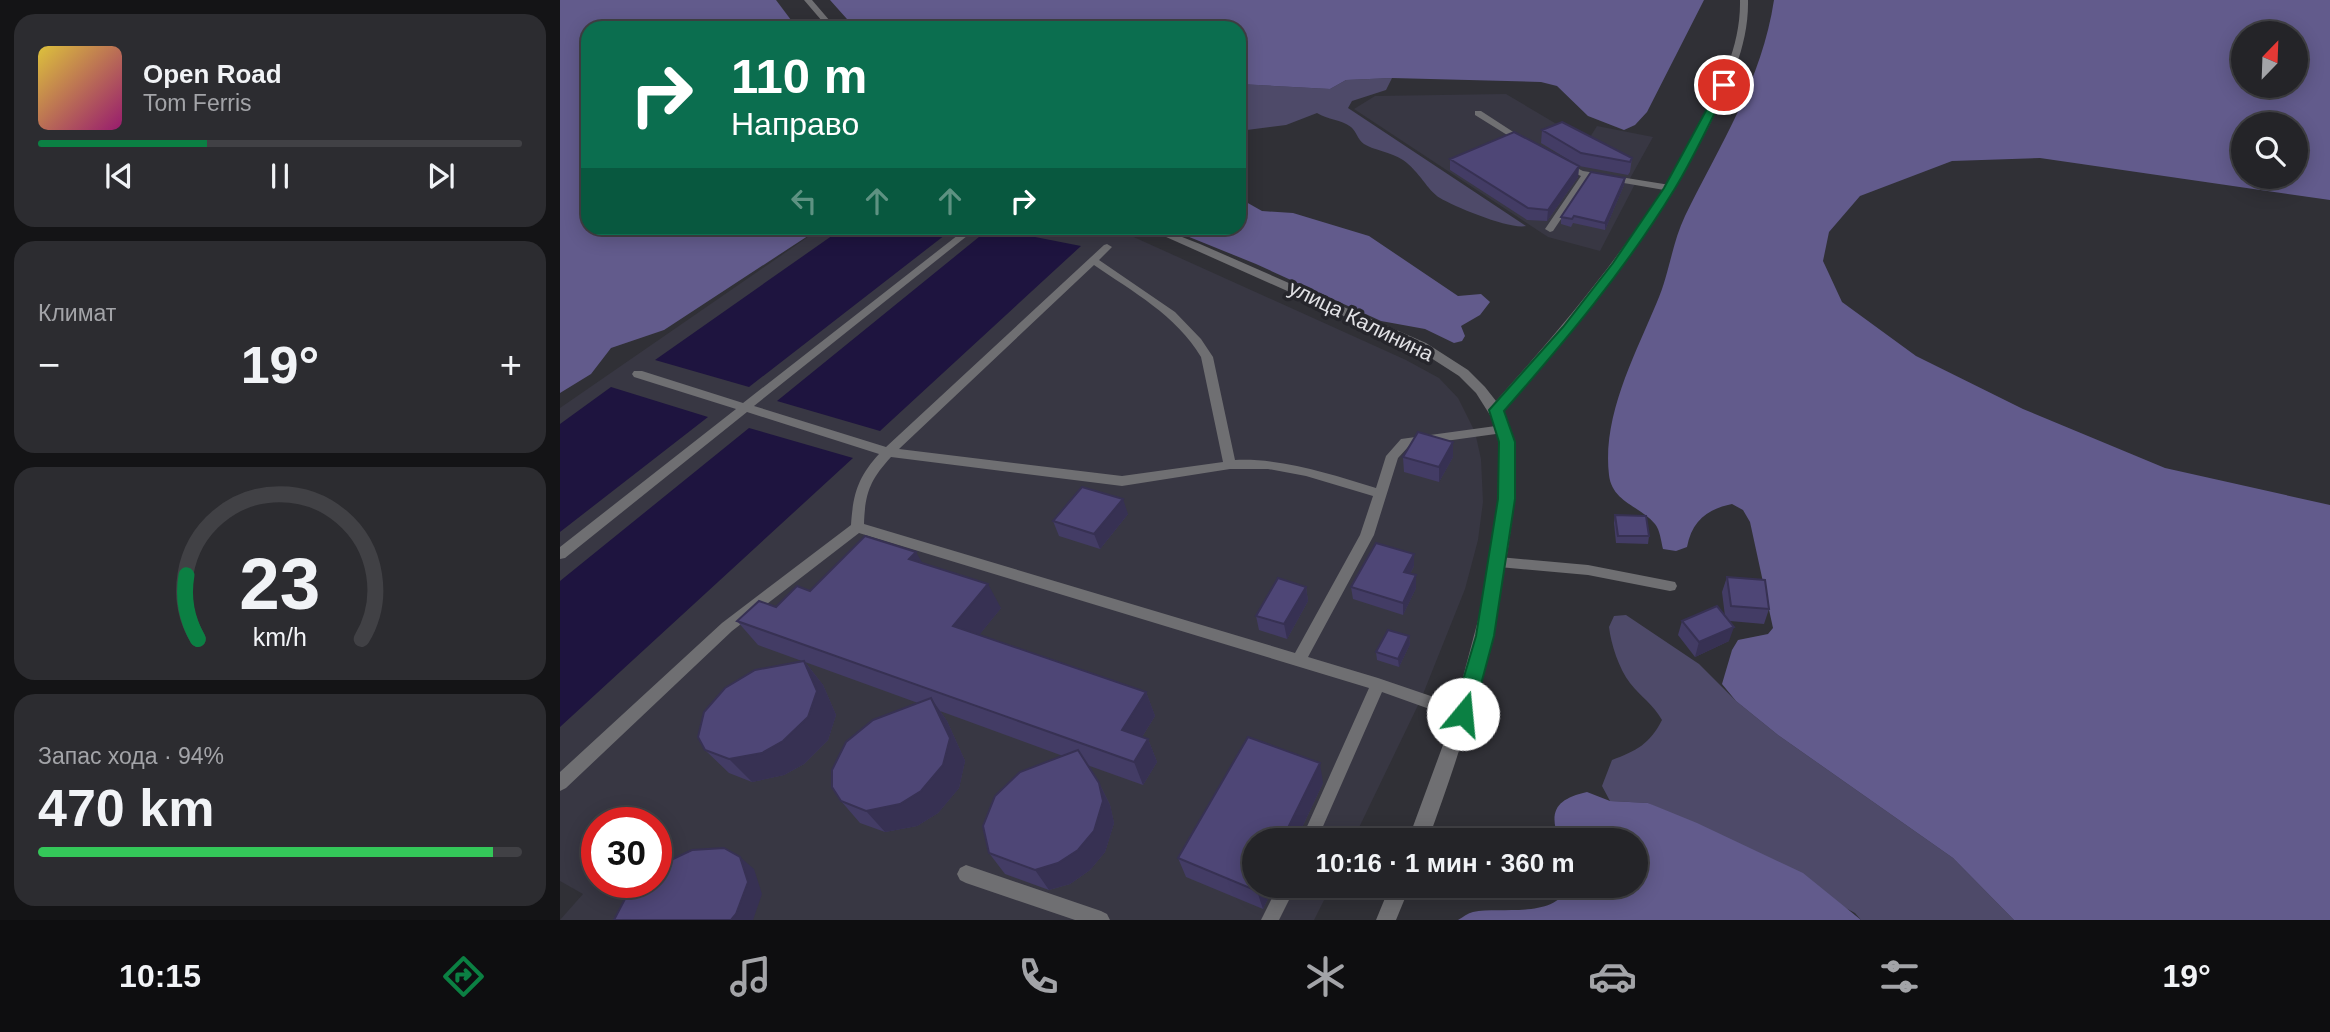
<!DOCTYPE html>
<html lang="ru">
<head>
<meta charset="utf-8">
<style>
  :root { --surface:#242428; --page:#2c2c30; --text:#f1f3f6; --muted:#a3a4a8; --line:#414145; --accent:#0b8043 }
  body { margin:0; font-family:Helvetica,sans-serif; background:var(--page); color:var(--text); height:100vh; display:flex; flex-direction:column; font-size:26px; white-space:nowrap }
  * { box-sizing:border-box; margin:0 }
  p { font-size:23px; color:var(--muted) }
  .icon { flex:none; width:38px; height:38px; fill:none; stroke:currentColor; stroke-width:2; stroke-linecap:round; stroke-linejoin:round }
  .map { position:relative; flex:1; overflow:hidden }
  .drawer { display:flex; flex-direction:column; gap:14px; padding:14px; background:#141416; width:560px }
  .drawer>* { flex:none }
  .top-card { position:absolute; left:21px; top:21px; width:665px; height:214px; border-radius:21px; box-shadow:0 4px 18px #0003,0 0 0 2px var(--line); background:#0b6e4f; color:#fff; overflow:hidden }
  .needle { width:46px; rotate:23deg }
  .buttons { position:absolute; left:1671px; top:21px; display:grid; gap:14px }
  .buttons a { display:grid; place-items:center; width:77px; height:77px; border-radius:50%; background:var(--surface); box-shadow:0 4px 18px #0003,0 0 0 2px var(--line); font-size:35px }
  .speed { position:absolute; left:21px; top:807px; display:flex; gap:14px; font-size:35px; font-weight:700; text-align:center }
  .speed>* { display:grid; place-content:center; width:91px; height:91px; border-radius:50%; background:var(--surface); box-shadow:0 4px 18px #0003,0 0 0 2px var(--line); line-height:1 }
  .speed .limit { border:10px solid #d22; background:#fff; color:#111 }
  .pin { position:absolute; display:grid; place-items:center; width:60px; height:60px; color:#fff; margin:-30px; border:4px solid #fff; border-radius:50%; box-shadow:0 2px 7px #0007 }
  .me { position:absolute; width:77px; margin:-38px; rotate:17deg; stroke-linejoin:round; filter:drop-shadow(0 0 5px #0008) }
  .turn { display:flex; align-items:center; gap:24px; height:147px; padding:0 35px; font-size:32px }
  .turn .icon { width:91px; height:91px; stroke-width:2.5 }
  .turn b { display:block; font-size:49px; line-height:60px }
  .lanes { display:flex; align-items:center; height:66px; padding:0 35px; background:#0003; justify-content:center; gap:35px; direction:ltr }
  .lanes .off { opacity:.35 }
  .big { font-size:52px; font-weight:800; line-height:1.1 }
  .drawer .widget { flex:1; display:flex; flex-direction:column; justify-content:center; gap:10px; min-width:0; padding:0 24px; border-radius:21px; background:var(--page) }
  .drawer .dial { align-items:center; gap:0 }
  .dial svg { height:182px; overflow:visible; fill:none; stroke:var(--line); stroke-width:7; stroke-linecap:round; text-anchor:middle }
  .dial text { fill:var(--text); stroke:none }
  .song { display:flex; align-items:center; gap:21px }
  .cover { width:84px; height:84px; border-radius:10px; background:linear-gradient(135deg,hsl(50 70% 55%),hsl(320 70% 35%)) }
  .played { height:7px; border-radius:4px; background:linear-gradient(90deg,var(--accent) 35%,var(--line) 35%) }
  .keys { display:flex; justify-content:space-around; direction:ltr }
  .heat { display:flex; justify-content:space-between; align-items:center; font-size:38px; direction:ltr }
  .charge { height:10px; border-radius:5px; background:linear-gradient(90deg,#34c759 94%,var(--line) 0) }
  .trip { position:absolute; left:682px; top:828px; width:406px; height:70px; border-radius:35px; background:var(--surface); box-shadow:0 4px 18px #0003,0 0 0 2px var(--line); font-weight:800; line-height:70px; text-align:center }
  .dock { display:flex; height:112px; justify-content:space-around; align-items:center; background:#0e0e10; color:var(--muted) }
  .dock .icon { width:49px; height:49px }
  .dock .on { color:var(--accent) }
  .dock b { font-size:32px; color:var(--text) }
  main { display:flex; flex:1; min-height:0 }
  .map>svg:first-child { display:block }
</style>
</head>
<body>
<main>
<section class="drawer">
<div class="widget">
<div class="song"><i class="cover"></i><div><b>Open Road</b><p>Tom Ferris</p></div></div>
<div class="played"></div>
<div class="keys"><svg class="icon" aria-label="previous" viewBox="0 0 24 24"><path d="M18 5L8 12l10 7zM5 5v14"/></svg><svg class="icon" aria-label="pause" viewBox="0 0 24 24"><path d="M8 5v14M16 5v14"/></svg><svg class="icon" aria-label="next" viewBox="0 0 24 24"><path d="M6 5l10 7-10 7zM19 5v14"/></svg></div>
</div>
<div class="widget"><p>Климат</p>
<div class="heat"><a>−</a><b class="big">19°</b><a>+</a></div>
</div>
<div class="widget dial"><svg viewBox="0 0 100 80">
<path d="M14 69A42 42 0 1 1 86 69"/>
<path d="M14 69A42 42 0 0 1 9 41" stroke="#0b8043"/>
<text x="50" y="56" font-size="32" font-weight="700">23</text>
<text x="50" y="72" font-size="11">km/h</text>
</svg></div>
<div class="widget"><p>Запас хода · 94%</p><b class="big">470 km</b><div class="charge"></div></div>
</section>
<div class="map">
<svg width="1770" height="920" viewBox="0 0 1770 920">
  <rect width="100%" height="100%" fill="#303036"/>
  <path fill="#383743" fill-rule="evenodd" d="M946 94 1027 142 1037 126 1093 137 1068 182 1075 184 1040 251 988 237 794 109 815 96Z
    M261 228H529L567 234 846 360 879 378 898 398 915 432 921 459 923 502 918 540 905 589 861 699 793 840H695V886H771L754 920H0L23 894 0 881V408ZM37 822H96V882H37Z"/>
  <path fill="#4e4a69" d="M832 78 826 90 792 101 788 108 966 226C951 230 895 207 880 198 867 190 860 172 843 160 831 152 813 150 804 144 798 140 796 131 791 127 781 119 768 120 757 113L726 125 679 131V84L770 89 786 80Z
    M1066 615 1139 664 1176 701 1218 735 1393 858 1454 920H1301L1295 913 1088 803 1050 801 1042 786 1052 760C1076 751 1090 744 1102 720 1093 704 1081 697 1070 683 1059 669 1051 644 1049 627L1054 616Z"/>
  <path fill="#625b8c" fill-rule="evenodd" d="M0 0H216L237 28H28V228H260L104 330 51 348 31 374 0 393Z
    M270 0H1144L1087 112 1075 125 1064 130 1028 116 997 86 981 82 832 78 786 80 770 89 679 84V28H295Z
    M1214 0H1770V200L1480 158 1392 161 1300 196 1269 232 1263 261 1282 302 1356 356 1463 409 1605 468 1770 505V920H1454L1393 858 1218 735 1176 701 1162 684 1172 650 1178 640 1208 634 1213 628 1190 522 1183 510 1172 504C1147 509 1132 521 1127 547L1116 551 1103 549C1101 541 1100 530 1095 524 1080 506 1052 502 1049 475 1042 416 1075 355 1097 302 1109 275 1112 243 1125 216 1160 145 1202 80 1214 0ZM1684 33H1736V86H1684ZM1684 124H1736V177H1684Z
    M679 198 702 211 733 213 809 236 898 296 921 294 930 302 920 315 901 326 905 336 902 341 894 343 865 329 821 321 696 264 607 228H679Z
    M1027 792 1050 801 1088 803 1137 823 1243 873 1301 920H898C903 917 908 913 913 912 941 906 994 920 1009 886H1076V840H999C988 810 997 799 1027 792Z"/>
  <path fill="#1e143f" d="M283 228H394L189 387 95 360Z
    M430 228 521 246 320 431 217 401Z
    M51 387 148 417 0 532V424Z
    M189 428 293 458 0 727V581Z"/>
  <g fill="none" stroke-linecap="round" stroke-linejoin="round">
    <path fill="#6f6f72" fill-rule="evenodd" d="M915 111H921L967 141 960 143 915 115Z
      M1003 164H1009L1023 171 1110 185 1114 188 1110 191 1029 177 993 231 990 232 985 229 1021 176 1003 168Z
      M407 228H417L194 406 326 447 544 245 547 244 552 247 539 260 615 312 641 339 653 357 675 460C724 458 770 474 816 488L826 456 841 439 943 425 949 429 943 433 849 446 838 458 814 535 748 657 818 678 903 707 908 709 911 714 908 719 903 721 822 692 757 840H741L809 688 299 533 172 631 6 788 0 791V772L162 623 291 525C293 494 298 477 319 454L187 412 5 558 0 559V547L176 409 74 377 72 374 74 371H82L183 403ZM534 265C573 292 616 315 641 357L663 462 562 476 339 449ZM331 457 562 486 670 469H708L746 476 813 496 800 535 735 653 304 524C305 493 310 480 331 457Z
      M939 557 1028 565 1110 581 1115 582 1117 586 1115 590 1110 591 1028 575 939 567 934 566 932 562 934 558Z
      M406 865 541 911 547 914 550 920H515L406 883 400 880 397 874 400 868Z
      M718 886H736L719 920H701Z"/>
    <path fill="#6f6f72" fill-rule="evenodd" d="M244 0H252L276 28H268Z
      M1180 0H1188C1189 46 1169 86 1149 126 1095 231 1019 322 943 411 963 452 955 498 949 542 934 645 904 743 868 840H848L890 726 921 609 941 483 942 453 935 423 916 393 899 376 857 349 586 228H599L640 244 866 343 908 370 925 387 936 401C1012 316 1086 228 1139 126 1160 86 1181 46 1180 0Z
      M830 886H850L836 920H816Z"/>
  </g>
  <path fill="#433c65" d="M982 130 1072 158 1070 172 1068 175 1019 166 1018 177 987 221 967 220 890 170V159L1014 163 981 143Z
    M1065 178 1064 185 1045 230 1013 223 1011 227 1001 224V217Z
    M843 457H893L879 482 844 472Z
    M568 514 540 549 499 536 493 521Z
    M1055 515 1089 536 1088 544 1056 543 1054 523Z
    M854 554V566L850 574 856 575V588L843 615 793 599 791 587Z
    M362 563 441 608 419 635 586 692 595 716 582 737 588 739 597 762 583 785 527 765 539 783 550 805 554 823 545 852 530 870 510 884 489 890 445 874 429 853 503 756 380 711 387 721 405 761 399 788 378 813 357 826 325 832 300 823 281 801 358 703 245 662 263 685 276 715 268 740 244 764 224 775 192 782 169 773 145 750 242 661 198 645 177 621 216 607 250 591Z
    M1167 577 1209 609 1204 624 1170 621 1169 641 1135 657 1118 635 1122 621 1165 616 1162 592Z
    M746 587 748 601 727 639 699 630 696 616Z
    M849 636 850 644 839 667 817 660 816 652Z
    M763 783 736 840H695L714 886 703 909 626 877 618 858Z"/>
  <path fill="#373153" d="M1019 166 1018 177 987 221 988 210Z
    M1065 178 1064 185 1045 230V223Z
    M893 442V457L879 482V467Z
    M563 499 568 514 540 549 534 534Z
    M356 552 370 576 349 559Z
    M854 554V566L845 584 844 572Z
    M856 575V588L843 615V603Z
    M428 584 441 608 407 650 393 626Z
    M746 587 748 601 727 639 724 624Z
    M1174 627 1169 641 1135 657 1139 642Z
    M849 636 850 644 839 667 838 659Z
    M244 661 263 685 276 715 268 740 244 764 224 775 192 782 169 759Z
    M586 692 595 716 572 753 562 730Z
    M371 698 387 721 405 761 399 788 378 813 357 826 325 832 306 811Z
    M588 739 597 762 583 785 574 762Z
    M760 763 763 783 736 840H722Z
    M539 783 550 805 554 823 545 852 530 870 510 884 489 890 475 870Z
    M180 857 194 869 202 894 193 920H171Z
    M699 886H714L703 909 697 891Z"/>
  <path fill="#4e4676" stroke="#373153" stroke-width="2" d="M1002 122 1072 158 1070 162 1021 153 982 130Z
    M954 132 1019 166 988 210 968 208 890 159Z
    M1031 172 1065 178 1045 223 1014 216 1012 219 1001 217Z
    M858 432 893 442 879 467 843 457Z
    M522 487 563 499 534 534 493 521Z
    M1055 515 1086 516 1089 536H1058Z
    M305 536 356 552 349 559 428 584 393 626 586 692 562 730 588 739 574 762 177 621 199 601 216 607 237 586 250 591Z
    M816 543 854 554 844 572 856 575 843 603 791 587Z
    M1167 577 1205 580 1209 609 1171 606Z
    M718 578 746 587 724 624 696 616Z
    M1157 606 1174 627 1139 642 1122 621Z
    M828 630 849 636 838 659 816 652Z
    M244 661 257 691 248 717 223 741 202 753 169 759 145 750 138 737 144 712 165 688 195 670Z
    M371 698 390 738 383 765 361 791 340 804 306 811 281 801 272 787V770L286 742 313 720Z
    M688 737 760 763 722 840H695V886H699L697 891 618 858Z
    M518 750 539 783 543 801 534 831 518 850 498 863 475 870 429 853 423 826 435 796 460 772Z
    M164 848 180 857 188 882 176 914 171 920H54L66 897 81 882H96V867L132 850Z"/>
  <path fill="#0b8043" stroke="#07532c" stroke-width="2" d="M1161 83 1169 85C1151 119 1135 156 1114 190 1065 270 1006 340 944 411L955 442V499L934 636 913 714 910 720 903 723 896 720 893 714 916 636 938 499 939 442 929 410 1003 327 1053 263 1104 188Z"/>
  <g text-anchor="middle" stroke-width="7" stroke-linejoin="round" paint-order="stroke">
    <g font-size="21" fill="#e1e1e5" stroke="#26262c">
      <text transform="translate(801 321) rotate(26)" y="7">улица Калинина</text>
    </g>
  </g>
</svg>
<div class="buttons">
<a><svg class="needle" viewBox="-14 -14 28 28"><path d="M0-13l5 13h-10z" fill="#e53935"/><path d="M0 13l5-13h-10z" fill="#a3a4a8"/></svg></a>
<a><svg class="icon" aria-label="search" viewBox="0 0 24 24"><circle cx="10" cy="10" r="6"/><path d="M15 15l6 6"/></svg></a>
</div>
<div class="speed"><div class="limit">30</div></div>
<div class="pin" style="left:1164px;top:85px;background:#d93025"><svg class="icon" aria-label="arrive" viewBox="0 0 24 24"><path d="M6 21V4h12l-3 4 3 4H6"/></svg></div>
<svg class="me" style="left:903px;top:714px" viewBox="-20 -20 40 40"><circle r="19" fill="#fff"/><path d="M0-13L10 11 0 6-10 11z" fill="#0b8043"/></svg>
<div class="trip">10:16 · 1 мин · 360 m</div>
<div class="top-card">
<div class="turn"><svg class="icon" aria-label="right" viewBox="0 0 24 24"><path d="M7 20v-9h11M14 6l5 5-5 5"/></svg><div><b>110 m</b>Направо</div></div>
<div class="lanes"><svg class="icon off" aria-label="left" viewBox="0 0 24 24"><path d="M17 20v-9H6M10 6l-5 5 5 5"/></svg><svg class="icon off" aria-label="ahead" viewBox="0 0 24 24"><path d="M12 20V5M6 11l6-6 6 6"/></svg><svg class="icon off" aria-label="ahead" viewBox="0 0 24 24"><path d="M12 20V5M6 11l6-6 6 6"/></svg><svg class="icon" aria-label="right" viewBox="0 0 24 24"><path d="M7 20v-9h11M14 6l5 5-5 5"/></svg></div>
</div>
</div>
</main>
<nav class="dock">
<b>10:15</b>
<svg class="icon on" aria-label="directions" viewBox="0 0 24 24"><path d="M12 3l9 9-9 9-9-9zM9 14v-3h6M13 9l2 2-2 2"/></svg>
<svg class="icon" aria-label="music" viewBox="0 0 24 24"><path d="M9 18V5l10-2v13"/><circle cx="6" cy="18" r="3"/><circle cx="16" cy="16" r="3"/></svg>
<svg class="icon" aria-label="phone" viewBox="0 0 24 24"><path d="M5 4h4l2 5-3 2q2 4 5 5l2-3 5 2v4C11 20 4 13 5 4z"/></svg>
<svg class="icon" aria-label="climate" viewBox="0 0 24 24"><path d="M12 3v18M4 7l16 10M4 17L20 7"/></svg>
<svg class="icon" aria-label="car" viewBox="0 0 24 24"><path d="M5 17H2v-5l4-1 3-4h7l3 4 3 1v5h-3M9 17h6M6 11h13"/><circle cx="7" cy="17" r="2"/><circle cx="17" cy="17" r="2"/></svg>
<svg class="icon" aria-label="filters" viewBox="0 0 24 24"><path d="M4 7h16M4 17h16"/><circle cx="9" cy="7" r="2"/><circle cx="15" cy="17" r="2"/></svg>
<b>19°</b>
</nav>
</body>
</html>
